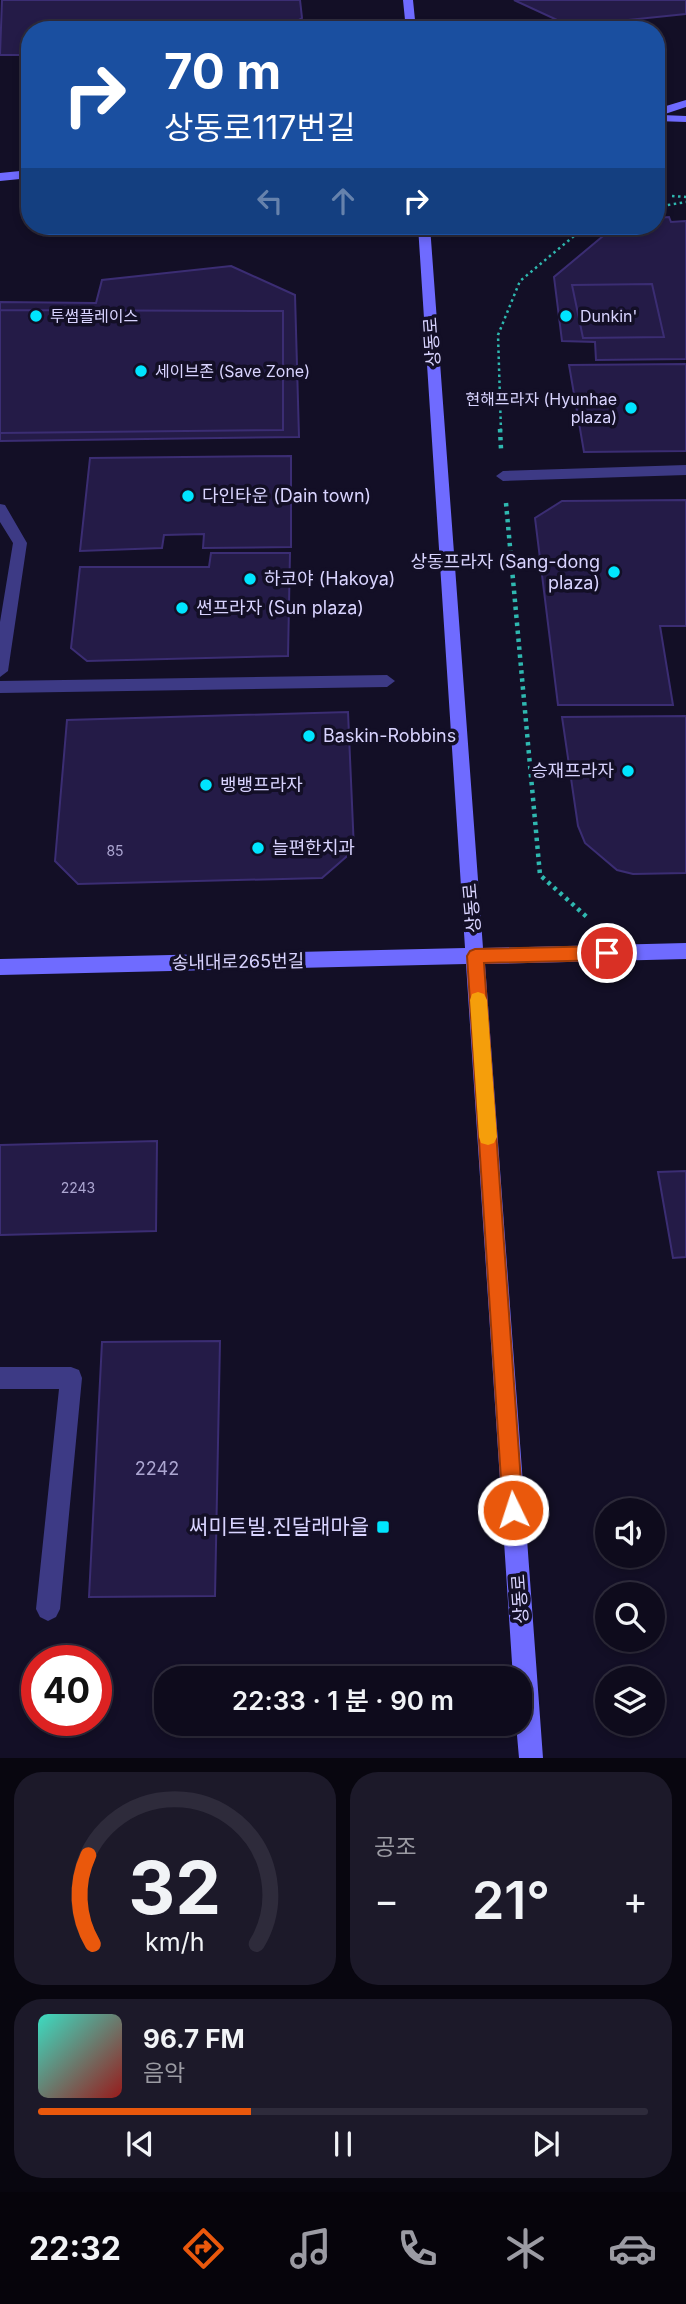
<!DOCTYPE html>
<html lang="ko">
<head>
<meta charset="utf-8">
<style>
  :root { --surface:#0e0b1c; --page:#1c1929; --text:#f1f3f6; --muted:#9b9ba3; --line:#2e2b3b; --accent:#ea580c }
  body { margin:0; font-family:Inter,"Noto Sans KR",sans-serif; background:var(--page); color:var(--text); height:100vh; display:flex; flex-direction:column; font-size:26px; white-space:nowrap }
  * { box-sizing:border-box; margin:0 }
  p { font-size:23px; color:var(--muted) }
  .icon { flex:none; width:38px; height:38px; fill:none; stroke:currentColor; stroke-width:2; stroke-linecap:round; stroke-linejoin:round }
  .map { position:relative; height:1758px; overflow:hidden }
  .side { display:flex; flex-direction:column; gap:14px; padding:14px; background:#08060f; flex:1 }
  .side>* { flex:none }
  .hud { position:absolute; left:21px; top:21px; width:644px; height:214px; border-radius:28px; box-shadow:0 4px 10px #0003,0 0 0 2px var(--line); background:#1a4fa0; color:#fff; overflow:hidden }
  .tools { position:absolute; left:595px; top:1498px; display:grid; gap:14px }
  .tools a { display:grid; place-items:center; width:70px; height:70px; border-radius:50%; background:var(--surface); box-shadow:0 4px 10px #0003,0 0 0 2px var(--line); font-size:35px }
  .speed { position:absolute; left:21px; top:1645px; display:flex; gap:14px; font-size:35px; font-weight:700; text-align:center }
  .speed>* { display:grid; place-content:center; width:91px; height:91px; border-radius:50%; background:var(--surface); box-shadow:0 4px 10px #0003,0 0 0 2px var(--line); line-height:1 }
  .speed .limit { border:10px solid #d22; background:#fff; color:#111 }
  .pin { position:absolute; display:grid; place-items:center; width:60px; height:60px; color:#fff; margin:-30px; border:4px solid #fff; border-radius:50%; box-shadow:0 2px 7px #0007 }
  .me { position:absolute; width:77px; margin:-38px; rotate:356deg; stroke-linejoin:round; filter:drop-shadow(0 0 5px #0008) }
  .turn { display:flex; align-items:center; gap:24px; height:147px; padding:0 28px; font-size:32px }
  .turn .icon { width:91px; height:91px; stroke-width:2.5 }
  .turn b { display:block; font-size:49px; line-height:60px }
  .lanes { display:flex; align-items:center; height:66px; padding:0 28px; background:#0003; justify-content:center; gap:35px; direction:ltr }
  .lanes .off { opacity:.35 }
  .big { font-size:52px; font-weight:600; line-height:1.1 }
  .side .tile { flex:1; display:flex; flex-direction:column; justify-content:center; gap:10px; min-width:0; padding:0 24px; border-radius:28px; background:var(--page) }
  .side .dial { align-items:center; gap:0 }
  .dial svg { height:182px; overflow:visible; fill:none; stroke:var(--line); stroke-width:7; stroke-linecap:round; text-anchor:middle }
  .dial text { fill:var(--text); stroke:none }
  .song { display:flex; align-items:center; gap:21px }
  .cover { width:84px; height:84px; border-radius:10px; background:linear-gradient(135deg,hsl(170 70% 55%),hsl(0 70% 35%)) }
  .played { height:7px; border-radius:4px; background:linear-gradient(90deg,var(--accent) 35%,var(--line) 35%) }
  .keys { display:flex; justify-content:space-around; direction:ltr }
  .heat { display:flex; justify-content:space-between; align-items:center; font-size:38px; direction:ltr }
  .side .tiles { flex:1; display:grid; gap:14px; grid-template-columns:1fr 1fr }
  .tile:last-child { grid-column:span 2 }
  .trip { position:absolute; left:154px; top:1666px; width:378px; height:70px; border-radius:28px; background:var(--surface); box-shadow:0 4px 10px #0003,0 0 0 2px var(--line); font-weight:600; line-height:70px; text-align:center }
  .menu { display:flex; height:112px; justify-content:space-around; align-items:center; background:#06040b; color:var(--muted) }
  .menu .icon { width:49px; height:49px }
  .menu .on { color:var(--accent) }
  .menu b { font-size:32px; color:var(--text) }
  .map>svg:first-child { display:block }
</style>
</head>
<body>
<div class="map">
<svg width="686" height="1758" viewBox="0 0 686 1758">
  <rect width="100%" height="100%" fill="#130f26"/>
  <path fill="#241b47" stroke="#3b2d73" stroke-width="2" d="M2 0H300L302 18 281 30H30V55H0Z
    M514 0H686V14L570 26Z
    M669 217 671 222 686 221V359L596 360 595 342 562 341 554 277 615 226H656V218Z
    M231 266 295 295 299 437 0 441V302L96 303 102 280Z
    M652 284 664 337 583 338 572 285Z
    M0 310 283 311V430L0 433Z
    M686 364V451L584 452 569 365Z
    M291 456V547L203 548 204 534 164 535 162 548 80 551 90 458Z
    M686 500V626H660L673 705H558L535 518 562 501Z
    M211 553H290L288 656 87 661 71 648 80 567H209Z
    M348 712 354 850 322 878 78 884 55 861 67 720Z
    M686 716V873L633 874 617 870 585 843 578 826 562 717Z
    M157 1141 156 1231 0 1235V1145Z
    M686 1171V1257L673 1258 658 1172Z
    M220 1341 215 1596 89 1597 102 1342Z"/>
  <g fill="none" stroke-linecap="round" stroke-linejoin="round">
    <path stroke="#2fb8b0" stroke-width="2.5" stroke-dasharray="2.5 3.5" stroke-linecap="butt" d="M672 196 686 197
      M656 207 686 202
      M501 431 498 335 520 281 586 226"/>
    <path stroke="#2fb8b0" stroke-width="4.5" stroke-dasharray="3.5 4.5" stroke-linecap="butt" d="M500 429 501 449
      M506 503 540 875 588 918"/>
    <path fill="#3d3a85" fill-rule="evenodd" d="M686 465V475L503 481 496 476 503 471Z
      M0 504 5 505 27 543 8 671 0 677V622L13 543 0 522Z
      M387 675 395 681 387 687 0 693V681Z
      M0 1367H71L79 1370 82 1378 60 1609 56 1617 48 1621 40 1617 36 1609 59 1389H0Z"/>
    <path fill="#6f6bff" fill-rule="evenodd" d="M403 0H413L416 30H406Z
      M686 100V107L662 115 686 116V122L656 121V109Z
      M30 170V178L0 181V173Z
      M418 226H430L483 948 686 943V959L485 964 543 1758H519L516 1724H520V1678H513L466 964 0 975V959L465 948Z"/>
  </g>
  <path fill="#ea580c" stroke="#983908" stroke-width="2" d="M607 946 613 948 615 953 613 958 607 960 484 963 523 1510 520 1517 513 1520 506 1517 503 1510 467 956 470 951 475 949Z"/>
  <path fill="#f59e0b" d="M478 992 484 994 487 1000 497 1137 494 1143 488 1145 481 1143 479 1137 470 1000 472 994Z"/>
  <g fill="#00e5ff" stroke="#130f26" stroke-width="2.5">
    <circle cx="36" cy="316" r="7"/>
    <circle cx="566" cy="316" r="7"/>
    <circle cx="141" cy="371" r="7"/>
    <circle cx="631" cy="408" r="7"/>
    <circle cx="188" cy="496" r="7"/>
    <circle cx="614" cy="572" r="7"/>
    <circle cx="250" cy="579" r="7"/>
    <circle cx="182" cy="608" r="7"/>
    <circle cx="309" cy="736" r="7"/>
    <circle cx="628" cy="771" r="7"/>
    <circle cx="206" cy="785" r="7"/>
    <circle cx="258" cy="848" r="7"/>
    <rect x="376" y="1520" width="14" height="14" rx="3.5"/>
  </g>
  <g text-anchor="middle" stroke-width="7" stroke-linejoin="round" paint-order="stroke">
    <g font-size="14" fill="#aca6d1">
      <text x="115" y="856">85</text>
      <text x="78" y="1193">2243</text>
    </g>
    <g font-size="16" fill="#d9d4ff" stroke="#130f26" text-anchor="start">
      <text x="50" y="322">투썸플레이스</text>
      <text x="580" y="322">Dunkin'</text>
      <text x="155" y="377">세이브존 (Save Zone)</text>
      <text x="617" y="405" text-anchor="end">현해프라자 (Hyunhae<tspan x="617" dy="18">plaza)</tspan></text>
    </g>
    <g font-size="18" fill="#d9d4ff" stroke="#130f26">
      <text transform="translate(432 342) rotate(-94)" y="6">상동로</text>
      <text transform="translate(472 908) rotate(-95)" y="6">상동로</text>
      <text transform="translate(238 962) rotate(-1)" y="6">송내대로265번길</text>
      <text transform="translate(520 1599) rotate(-94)" y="6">상동로</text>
    </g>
    <g font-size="18" fill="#d9d4ff" stroke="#130f26" text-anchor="start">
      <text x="202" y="502">다인타운 (Dain town)</text>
      <text x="600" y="568" text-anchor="end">상동프라자 (Sang-dong<tspan x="600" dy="21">plaza)</tspan></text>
      <text x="264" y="585">하코야 (Hakoya)</text>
      <text x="196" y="614">썬프라자 (Sun plaza)</text>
      <text x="323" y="742">Baskin-Robbins</text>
      <text x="614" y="777" text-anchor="end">승재프라자</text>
      <text x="220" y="791">뱅뱅프라자</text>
      <text x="272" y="854">늘편한치과</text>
    </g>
    <g font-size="18" fill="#aca6d1">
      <text x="157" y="1475">2242</text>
    </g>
    <g font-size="21" fill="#d9d4ff" stroke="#130f26" text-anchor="end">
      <text x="369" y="1534">써미트빌.진달래마을</text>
    </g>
  </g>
</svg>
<div class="tools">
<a><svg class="icon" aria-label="sound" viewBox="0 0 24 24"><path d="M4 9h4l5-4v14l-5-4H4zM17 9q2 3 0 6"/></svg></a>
<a><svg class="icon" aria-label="search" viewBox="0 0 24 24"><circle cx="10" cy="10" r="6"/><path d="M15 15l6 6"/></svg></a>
<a><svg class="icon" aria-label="layers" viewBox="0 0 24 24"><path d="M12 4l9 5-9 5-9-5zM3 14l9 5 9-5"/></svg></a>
</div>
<div class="speed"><div class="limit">40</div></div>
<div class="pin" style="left:607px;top:953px;background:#d93025"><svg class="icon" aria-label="arrive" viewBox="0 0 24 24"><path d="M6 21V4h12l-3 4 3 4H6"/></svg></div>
<svg class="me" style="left:513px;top:1510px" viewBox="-20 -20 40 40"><circle r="17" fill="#ea580c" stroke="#fff" stroke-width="3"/><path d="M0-11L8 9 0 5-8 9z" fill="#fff"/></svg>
<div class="trip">22:33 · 1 분 · 90 m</div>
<div class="hud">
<div class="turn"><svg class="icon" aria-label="right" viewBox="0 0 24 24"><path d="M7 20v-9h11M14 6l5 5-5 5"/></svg><div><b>70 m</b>상동로117번길</div></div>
<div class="lanes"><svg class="icon off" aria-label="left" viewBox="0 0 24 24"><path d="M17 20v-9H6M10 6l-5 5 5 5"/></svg><svg class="icon off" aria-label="ahead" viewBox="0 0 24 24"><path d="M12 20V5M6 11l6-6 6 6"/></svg><svg class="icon" aria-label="right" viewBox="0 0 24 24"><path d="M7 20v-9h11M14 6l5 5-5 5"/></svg></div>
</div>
</div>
<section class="side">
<div class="tiles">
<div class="tile dial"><svg viewBox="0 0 100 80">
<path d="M14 69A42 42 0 1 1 86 69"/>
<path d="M14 69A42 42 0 0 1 12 30" stroke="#ea580c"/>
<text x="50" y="56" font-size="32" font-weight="700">32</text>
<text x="50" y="72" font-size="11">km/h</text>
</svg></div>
<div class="tile"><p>공조</p>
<div class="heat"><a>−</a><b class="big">21°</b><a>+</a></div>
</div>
<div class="tile">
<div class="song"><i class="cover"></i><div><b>96.7 FM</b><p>음악</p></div></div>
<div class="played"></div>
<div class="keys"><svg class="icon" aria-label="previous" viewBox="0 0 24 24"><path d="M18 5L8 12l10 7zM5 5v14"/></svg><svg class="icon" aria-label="pause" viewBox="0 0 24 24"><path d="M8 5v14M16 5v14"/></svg><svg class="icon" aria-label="next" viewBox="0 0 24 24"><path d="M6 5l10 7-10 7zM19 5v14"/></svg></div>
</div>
</div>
</section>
<nav class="menu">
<b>22:32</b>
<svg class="icon on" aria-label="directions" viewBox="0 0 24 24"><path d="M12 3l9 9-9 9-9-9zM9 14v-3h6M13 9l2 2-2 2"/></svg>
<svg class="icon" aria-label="music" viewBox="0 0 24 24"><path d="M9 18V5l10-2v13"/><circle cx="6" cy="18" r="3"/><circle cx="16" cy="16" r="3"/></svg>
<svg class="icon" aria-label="phone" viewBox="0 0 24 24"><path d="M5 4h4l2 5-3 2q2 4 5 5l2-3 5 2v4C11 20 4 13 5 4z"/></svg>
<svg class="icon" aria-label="climate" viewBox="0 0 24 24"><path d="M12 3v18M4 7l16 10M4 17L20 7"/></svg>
<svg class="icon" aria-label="car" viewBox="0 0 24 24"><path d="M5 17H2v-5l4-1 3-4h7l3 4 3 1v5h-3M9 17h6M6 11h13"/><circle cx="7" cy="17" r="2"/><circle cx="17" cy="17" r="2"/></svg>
</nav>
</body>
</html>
